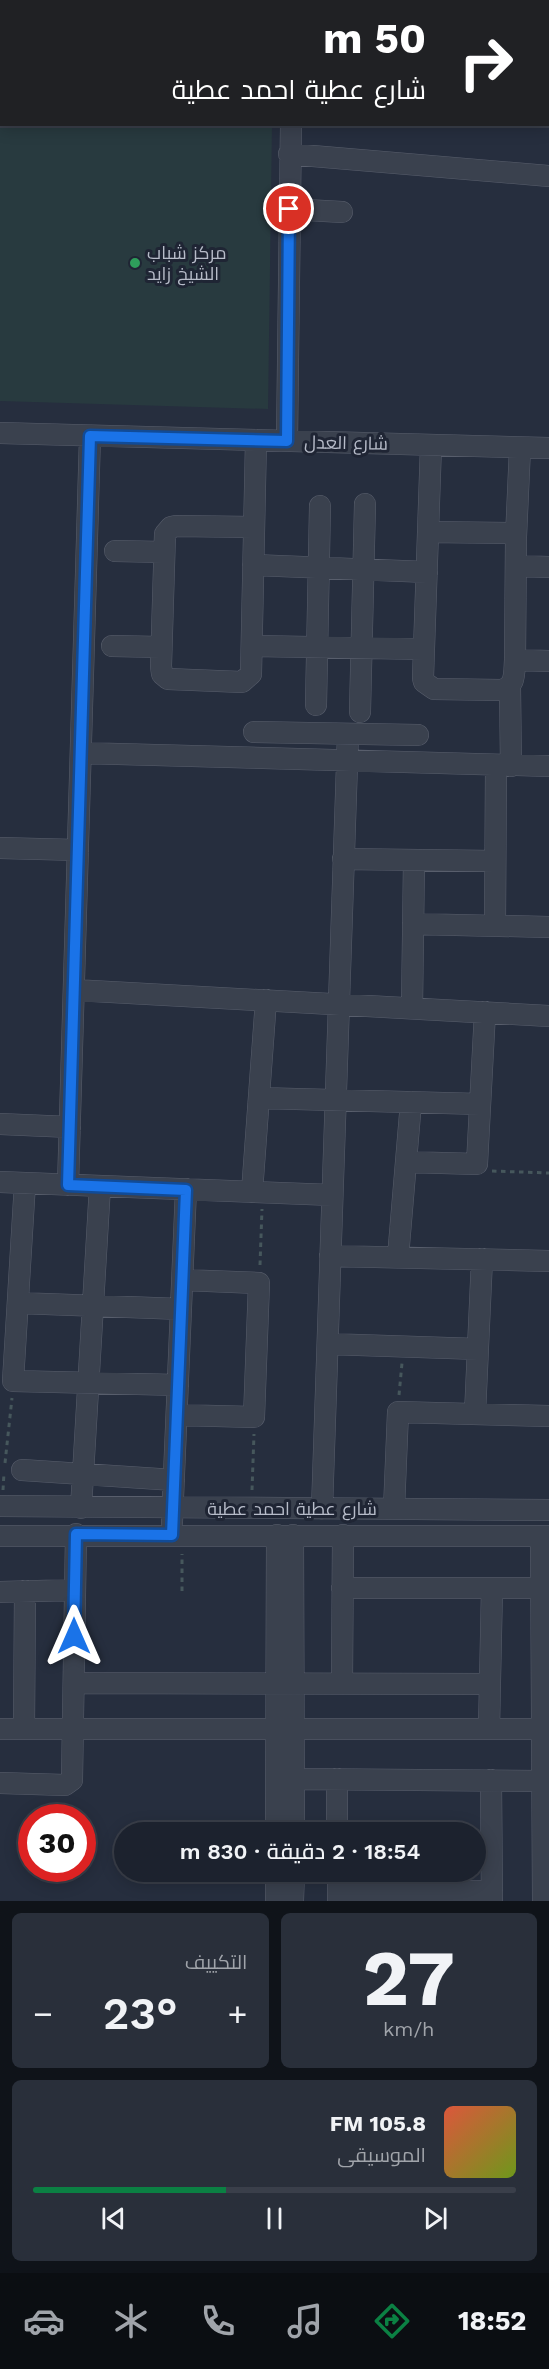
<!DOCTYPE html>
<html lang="ar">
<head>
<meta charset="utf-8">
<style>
  :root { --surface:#1c222e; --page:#292f3a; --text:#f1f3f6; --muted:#a0a4aa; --line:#3a3f4a; --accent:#0b8043 }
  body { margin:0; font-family:"Work Sans",Cairo,sans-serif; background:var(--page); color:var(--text); direction:rtl; height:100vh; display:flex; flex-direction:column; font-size:22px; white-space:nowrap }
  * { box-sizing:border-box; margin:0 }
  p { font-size:20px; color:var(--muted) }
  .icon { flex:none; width:33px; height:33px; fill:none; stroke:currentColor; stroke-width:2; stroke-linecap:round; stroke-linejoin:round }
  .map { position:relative; height:1901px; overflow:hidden; direction:ltr }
  .details { display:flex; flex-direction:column; gap:12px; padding:12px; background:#0f1319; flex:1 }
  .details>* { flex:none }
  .guide { position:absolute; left:0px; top:0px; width:549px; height:126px; box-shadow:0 3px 15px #0003,0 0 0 2px var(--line); direction:rtl; background:#202124; color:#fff; overflow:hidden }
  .speed { position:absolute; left:18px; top:1804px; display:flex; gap:12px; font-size:30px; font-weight:700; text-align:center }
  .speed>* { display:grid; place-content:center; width:78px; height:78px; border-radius:50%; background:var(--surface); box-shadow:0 3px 15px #0003,0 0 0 2px var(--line); line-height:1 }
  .speed .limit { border:9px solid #d22; background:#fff; color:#111 }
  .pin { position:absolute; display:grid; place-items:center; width:51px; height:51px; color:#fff; margin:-26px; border:3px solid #fff; border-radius:50%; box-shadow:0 2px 6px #0007 }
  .me { position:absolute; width:66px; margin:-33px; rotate:0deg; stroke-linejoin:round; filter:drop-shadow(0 0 4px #0008) }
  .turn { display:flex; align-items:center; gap:21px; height:126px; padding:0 24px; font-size:27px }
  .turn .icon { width:78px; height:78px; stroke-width:2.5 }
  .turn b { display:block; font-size:42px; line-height:51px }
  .big { font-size:45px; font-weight:600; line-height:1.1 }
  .details .tile { flex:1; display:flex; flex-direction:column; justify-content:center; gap:9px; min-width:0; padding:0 21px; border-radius:9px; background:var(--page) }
  .details .dial { align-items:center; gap:0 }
  .dial b { font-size:78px; line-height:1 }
  .song { display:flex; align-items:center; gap:18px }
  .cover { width:72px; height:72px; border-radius:9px; background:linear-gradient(135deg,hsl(10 70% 55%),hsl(80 70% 35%)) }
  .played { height:6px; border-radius:3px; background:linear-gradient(90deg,var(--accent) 40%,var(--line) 40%) }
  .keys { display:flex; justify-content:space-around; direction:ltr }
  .heat { display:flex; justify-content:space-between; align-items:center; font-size:33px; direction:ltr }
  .details .tiles { flex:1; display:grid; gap:12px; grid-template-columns:1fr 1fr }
  .tile:last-child { grid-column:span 2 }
  .trip { position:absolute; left:114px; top:1822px; width:372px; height:60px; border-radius:30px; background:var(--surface); box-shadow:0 3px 15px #0003,0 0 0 2px var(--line); font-weight:600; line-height:60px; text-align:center; direction:rtl }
  .tab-bar { display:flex; height:96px; justify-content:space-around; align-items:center; background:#0b0e12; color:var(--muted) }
  .tab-bar .icon { width:42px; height:42px }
  .tab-bar .current { color:var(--accent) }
  .tab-bar b { font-size:27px; color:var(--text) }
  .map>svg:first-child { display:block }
</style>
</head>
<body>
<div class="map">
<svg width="549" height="1901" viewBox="0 0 549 1901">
  <rect width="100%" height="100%" fill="#262e3e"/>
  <path fill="#283a3f" d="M0 0H274L2 2V124L272 125 268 409 0 401Z"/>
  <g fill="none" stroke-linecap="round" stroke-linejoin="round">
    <defs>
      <path id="minor" d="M295 2V0
        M289 154 549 176
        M289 209 342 212
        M0 433 549 448
        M287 441 291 124
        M254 527 176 526 171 527 165 534 161 666 162 674 168 679 242 682 251 674 256 440
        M428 532 510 533 516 537 515 660C514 673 516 687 501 690L434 689 424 682 423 678 431 445
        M516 537 520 448
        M115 551 163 552
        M253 565 427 572
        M517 566 549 567
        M112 646 161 647
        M252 646 424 649
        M515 660 549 661
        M510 686 511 766
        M316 705 320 506
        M360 712 365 504
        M254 732 418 735
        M81 753 549 766
        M0 848 78 850
        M343 859 495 861
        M413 924 549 927
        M495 926 496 765
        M74 990 549 1016
        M412 1008 414 860
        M259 1098 480 1104
        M0 1124 70 1127
        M406 1162 477 1164 485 1012
        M0 1182 332 1195
        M25 1183 13 1381 178 1385
        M68 1185 90 436
        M252 1192 266 1000
        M330 1256 549 1261
        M398 1257 411 1102
        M18 1303 181 1309
        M328 1344 478 1349
        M475 1414 482 1259
        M177 1415 254 1417 259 1283 183 1280
        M22 1470 174 1480
        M0 1506 549 1510
        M81 1508 100 1186
        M322 1509 348 734
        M394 1509 398 1412 549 1416
        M172 1522 186 1189
        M293 1535 294 1833
        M0 1536H549
        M541 1536 543 1901
        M342 1588H541
        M0 1592 74 1590
        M74 1683 490 1684
        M342 1683 343 1535
        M0 1729H542
        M24 1729 25 1591
        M489 1729 492 1588
        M294 1779 542 1781
        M337 1779V1833
        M491 1780 492 1901
        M0 1783 65 1785 72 1780 76 1534
        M276 1833 277 1535
        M276 1872V1901
        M338 1872V1901
        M338 1893 492 1891
        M293 1901 294 1872"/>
    </defs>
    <use href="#minor" stroke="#585e6c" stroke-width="22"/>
    <path stroke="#46575c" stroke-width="3" stroke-dasharray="4.5 4.5" stroke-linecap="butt" d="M492 1171 549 1173
      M260 1265 262 1209
      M399 1395 402 1363
      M5 1463 12 1398
      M3 1490 4 1473
      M252 1490 254 1434
      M182 1591V1554"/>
    <use href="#minor" stroke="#3a414e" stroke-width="21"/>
  </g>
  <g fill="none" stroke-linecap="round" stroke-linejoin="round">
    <defs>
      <path id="route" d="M74 1636 76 1534 172 1535 186 1190 68 1185 90 436 287 441 289 209"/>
    </defs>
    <use href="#route" stroke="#114b97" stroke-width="15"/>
    <use href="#route" stroke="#1a73e8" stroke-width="10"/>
  </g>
  <circle fill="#2e9e5b" stroke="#1f2534" stroke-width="2" cx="135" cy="263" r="6"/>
  <g text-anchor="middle" stroke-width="6" stroke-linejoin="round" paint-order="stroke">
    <g font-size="18" fill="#b7bcc9" stroke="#1f2534" text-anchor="start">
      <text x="147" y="259">مركز شباب<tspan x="147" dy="21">الشيخ زايد</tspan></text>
    </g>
    <g font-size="18" fill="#b7bcc9" stroke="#1f2534">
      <text transform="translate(346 443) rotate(1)" y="6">شارع العدل</text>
      <text x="292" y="1515">شارع عطية احمد عطية</text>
    </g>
  </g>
</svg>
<div class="speed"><div class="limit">30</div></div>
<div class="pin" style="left:289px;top:209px;background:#d93025"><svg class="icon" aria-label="arrive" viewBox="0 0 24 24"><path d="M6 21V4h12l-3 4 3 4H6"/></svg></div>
<svg class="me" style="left:74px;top:1636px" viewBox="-20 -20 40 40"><path d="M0-17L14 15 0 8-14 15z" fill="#1a73e8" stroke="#fff" stroke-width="4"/></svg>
<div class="trip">18:54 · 2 دقيقة · 830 m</div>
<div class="guide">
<div class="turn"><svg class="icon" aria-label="right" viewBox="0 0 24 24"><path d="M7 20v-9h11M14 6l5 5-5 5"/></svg><div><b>50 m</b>شارع عطية احمد عطية</div></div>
</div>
</div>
<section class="details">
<div class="tiles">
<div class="tile dial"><b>27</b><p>km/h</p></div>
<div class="tile"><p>التكييف</p>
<div class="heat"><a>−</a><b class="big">23°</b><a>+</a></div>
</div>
<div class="tile">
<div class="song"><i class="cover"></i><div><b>105.8 FM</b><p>الموسيقى</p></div></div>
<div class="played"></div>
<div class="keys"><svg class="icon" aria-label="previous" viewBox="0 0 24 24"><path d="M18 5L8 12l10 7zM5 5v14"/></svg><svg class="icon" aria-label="pause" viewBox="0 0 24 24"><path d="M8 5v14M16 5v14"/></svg><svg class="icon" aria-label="next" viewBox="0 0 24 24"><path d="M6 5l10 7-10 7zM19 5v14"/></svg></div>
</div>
</div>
</section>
<nav class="tab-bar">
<b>18:52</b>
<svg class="icon current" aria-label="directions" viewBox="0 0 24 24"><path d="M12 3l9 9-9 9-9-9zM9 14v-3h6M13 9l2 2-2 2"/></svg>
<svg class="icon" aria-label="music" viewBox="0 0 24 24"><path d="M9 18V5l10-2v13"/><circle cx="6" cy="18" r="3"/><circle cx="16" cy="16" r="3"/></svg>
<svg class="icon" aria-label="phone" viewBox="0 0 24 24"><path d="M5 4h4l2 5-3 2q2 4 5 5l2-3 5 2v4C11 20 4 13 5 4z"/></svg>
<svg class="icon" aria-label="climate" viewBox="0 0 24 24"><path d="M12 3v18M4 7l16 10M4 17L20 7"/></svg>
<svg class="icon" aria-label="car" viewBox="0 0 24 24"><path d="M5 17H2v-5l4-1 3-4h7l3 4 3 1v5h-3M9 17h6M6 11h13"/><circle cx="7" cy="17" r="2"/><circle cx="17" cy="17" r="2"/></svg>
</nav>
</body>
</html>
